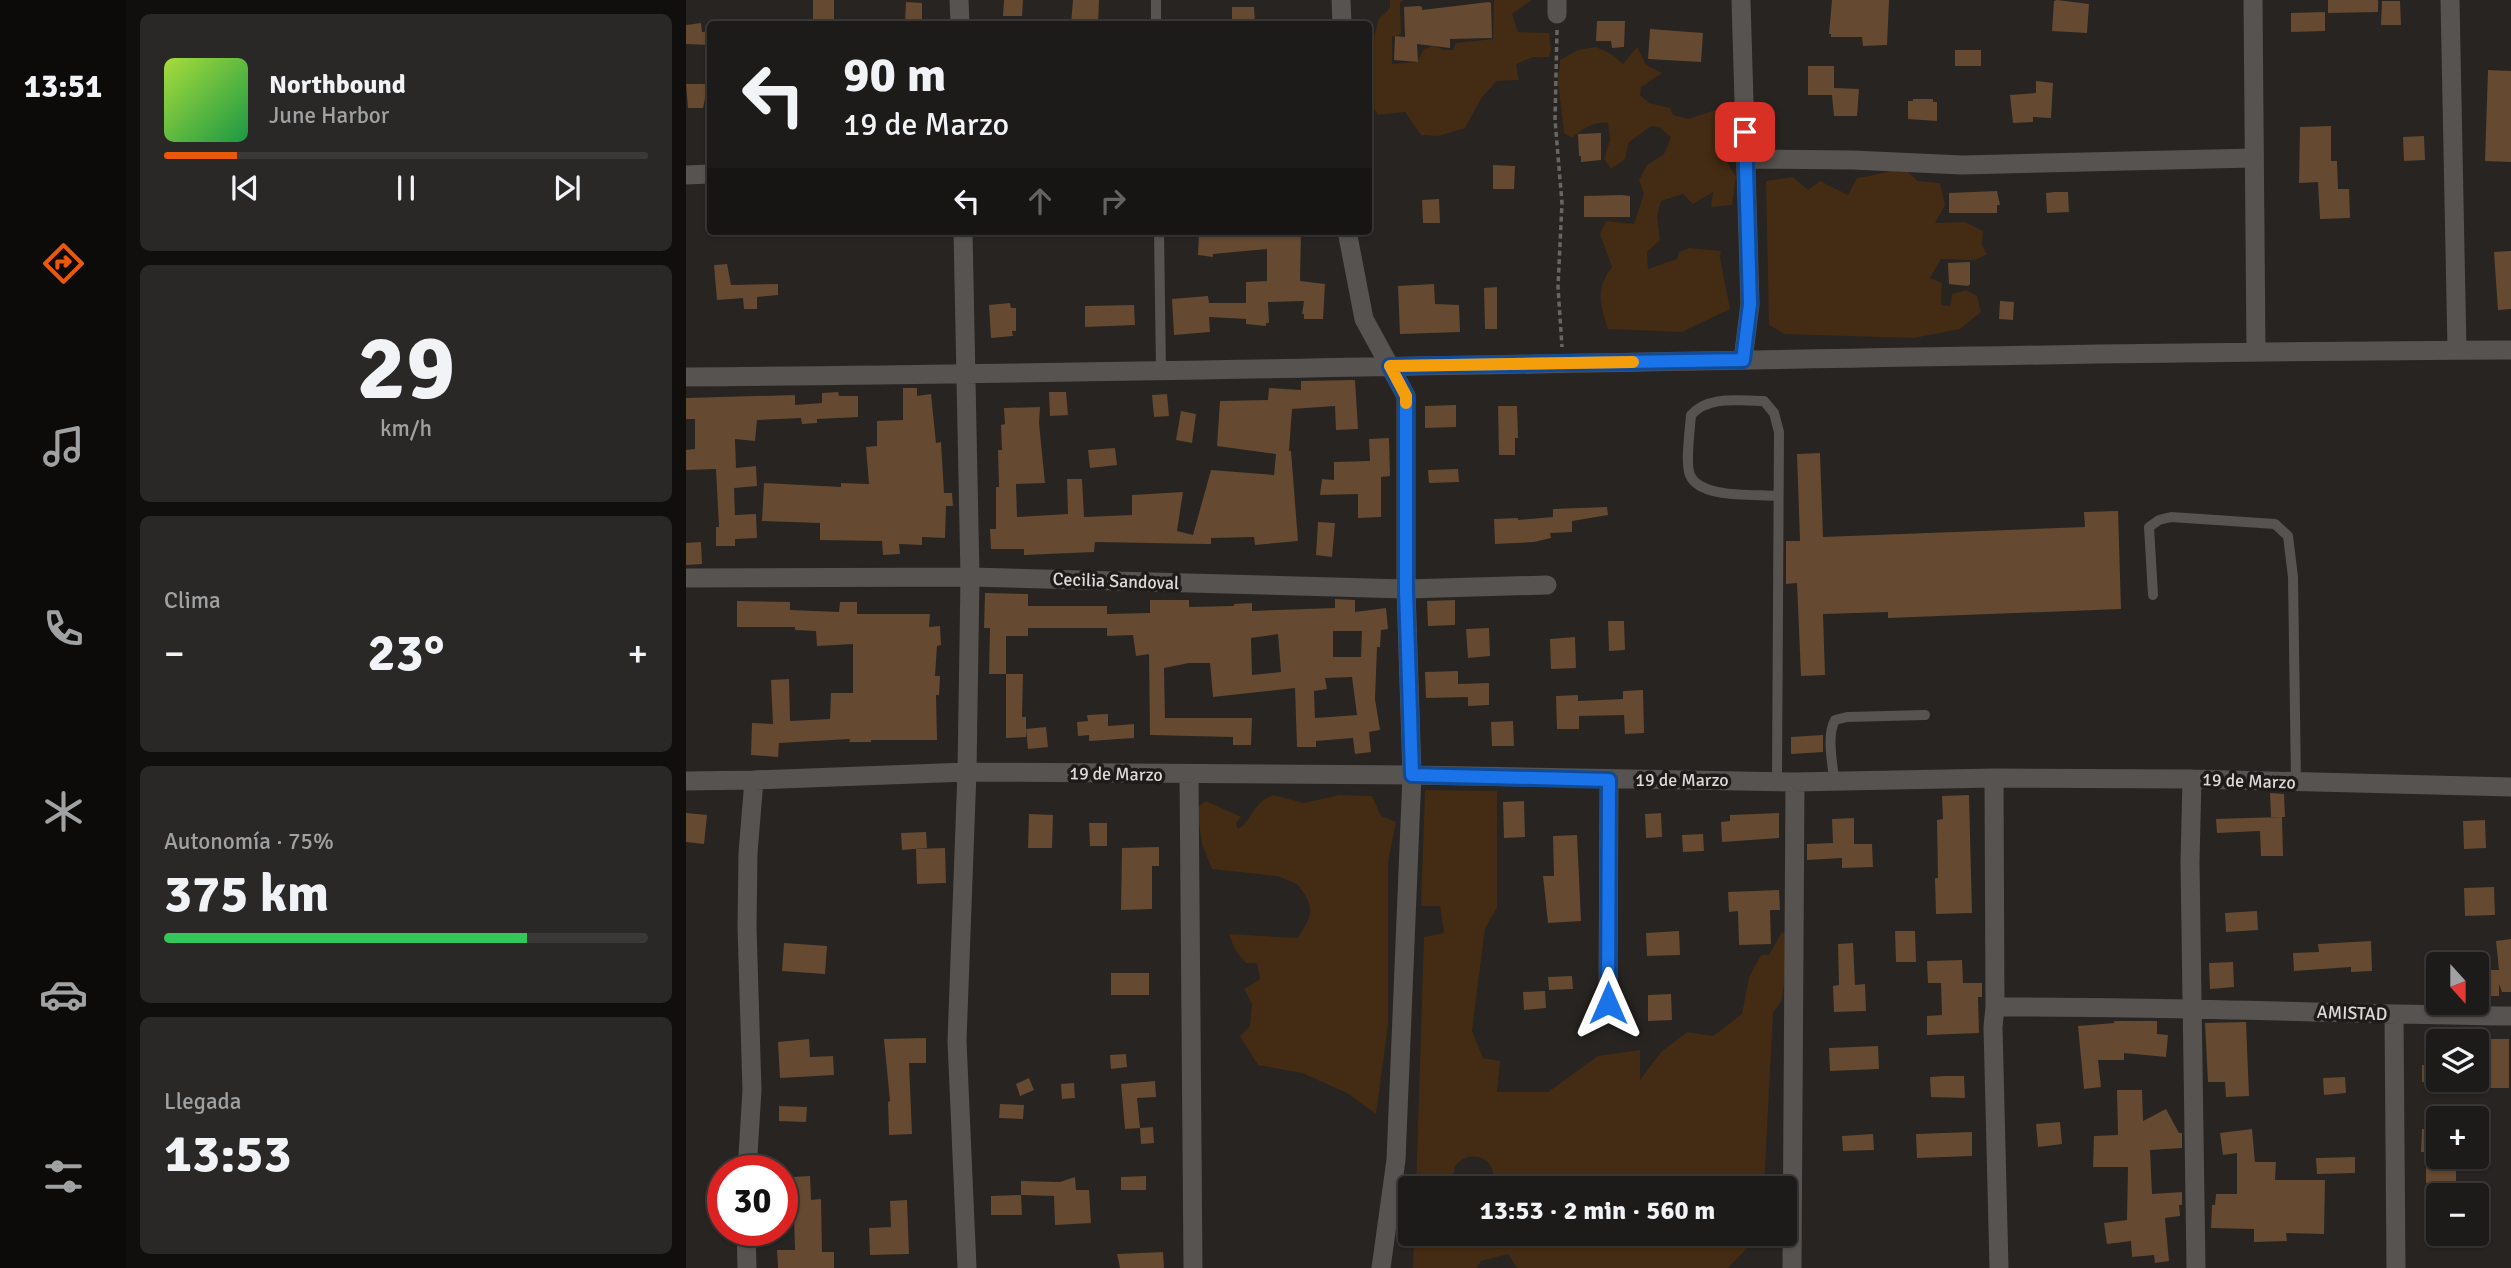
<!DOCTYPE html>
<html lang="es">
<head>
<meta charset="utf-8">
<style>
  :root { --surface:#1d1b19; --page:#2a2826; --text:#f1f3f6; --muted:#a0a1a2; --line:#3b3938; --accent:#ea580c }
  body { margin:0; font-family:Signika,sans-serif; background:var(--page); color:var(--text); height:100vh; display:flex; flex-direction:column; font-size:26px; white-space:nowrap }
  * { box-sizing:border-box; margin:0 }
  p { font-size:23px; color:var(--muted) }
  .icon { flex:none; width:38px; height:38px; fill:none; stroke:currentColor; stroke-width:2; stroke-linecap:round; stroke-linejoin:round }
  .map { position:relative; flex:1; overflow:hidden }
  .panel { display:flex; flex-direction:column; gap:14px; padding:14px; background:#100f0e; width:560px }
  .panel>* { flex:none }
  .guide { position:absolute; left:21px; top:21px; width:665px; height:214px; border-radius:7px; box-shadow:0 2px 5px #0004,0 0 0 2px var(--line); background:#1d1b19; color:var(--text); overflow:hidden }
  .needle { width:46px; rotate:159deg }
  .buttons { position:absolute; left:1740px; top:952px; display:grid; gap:14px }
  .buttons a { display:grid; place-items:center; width:63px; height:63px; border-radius:7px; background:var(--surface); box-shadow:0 2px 5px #0004,0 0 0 2px var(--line); font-size:35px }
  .speed { position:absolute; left:21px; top:1155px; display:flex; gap:14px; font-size:35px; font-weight:700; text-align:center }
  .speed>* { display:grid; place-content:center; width:91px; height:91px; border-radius:50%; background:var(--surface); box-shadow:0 2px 5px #0004,0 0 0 2px var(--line); line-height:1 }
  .speed .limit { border:10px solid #d22; background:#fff; color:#111 }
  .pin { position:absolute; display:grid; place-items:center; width:60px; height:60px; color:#fff; margin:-30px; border-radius:14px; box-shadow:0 4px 10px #0006 }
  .me { position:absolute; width:77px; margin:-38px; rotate:0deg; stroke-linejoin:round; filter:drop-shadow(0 0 5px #0008) }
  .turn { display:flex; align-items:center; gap:24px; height:147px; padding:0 21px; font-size:32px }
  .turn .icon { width:91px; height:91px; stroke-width:2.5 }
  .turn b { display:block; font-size:49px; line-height:60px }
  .lanes { display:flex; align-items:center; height:66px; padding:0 21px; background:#0003; justify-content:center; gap:35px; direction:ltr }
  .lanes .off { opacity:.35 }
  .big { font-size:52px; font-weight:800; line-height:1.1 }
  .panel .tile { flex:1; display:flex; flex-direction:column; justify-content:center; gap:10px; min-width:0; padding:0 24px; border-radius:10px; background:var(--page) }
  .panel .dial { align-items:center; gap:0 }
  .dial b { font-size:91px; line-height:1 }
  .song { display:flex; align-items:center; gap:21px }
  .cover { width:84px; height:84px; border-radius:10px; background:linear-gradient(135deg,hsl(80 70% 55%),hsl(140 70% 35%)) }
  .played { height:7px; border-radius:4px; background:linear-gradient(90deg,var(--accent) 15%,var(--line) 15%) }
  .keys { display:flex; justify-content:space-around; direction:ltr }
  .heat { display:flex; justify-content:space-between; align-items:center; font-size:38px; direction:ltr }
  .charge { height:10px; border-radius:5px; background:linear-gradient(90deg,#34c759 75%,var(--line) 0) }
  .trip { position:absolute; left:712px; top:1176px; width:399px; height:70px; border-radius:7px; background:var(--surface); box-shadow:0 2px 5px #0004,0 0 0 2px var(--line); font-weight:800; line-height:70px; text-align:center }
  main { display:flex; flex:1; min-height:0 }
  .dock { display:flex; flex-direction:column; width:126px; justify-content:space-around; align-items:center; background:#0c0b0a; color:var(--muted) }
  .dock .icon { width:49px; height:49px }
  .dock .on { color:var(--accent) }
  .dock b { font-size:32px; color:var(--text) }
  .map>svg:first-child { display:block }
</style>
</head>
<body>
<main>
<nav class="dock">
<b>13:51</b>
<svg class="icon on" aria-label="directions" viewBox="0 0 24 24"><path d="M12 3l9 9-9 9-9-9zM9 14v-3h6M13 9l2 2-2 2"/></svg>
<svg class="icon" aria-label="music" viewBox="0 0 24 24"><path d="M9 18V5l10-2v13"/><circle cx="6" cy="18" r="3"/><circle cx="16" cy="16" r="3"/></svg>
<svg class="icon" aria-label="phone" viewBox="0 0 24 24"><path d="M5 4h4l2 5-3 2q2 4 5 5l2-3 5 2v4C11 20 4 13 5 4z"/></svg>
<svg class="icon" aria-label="climate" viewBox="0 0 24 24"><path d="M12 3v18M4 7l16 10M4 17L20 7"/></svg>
<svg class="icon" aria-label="car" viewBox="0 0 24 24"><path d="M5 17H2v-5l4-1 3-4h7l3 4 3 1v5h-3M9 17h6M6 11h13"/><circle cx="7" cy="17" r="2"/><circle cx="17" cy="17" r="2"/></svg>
<svg class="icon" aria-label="filters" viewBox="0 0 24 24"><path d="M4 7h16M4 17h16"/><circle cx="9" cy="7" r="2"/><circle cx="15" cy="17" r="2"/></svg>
</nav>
<section class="panel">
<div class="tile">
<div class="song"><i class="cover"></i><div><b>Northbound</b><p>June Harbor</p></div></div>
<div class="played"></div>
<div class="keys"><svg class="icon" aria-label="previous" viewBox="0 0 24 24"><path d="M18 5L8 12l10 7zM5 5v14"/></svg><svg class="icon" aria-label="pause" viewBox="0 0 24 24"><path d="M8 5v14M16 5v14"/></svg><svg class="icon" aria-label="next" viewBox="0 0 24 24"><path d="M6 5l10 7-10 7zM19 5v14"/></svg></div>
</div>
<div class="tile dial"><b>29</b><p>km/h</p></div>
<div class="tile"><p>Clima</p>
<div class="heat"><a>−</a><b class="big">23°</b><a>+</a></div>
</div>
<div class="tile"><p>Autonomía · 75%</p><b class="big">375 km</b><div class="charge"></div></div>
<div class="tile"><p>Llegada</p><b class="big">13:53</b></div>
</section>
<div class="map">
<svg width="1825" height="1268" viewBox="0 0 1825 1268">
  <rect width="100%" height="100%" fill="#272421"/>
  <path fill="#442b13" d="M704 0H717L714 3 715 34 706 37V64L731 62 738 49 748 46 758 50H767L770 43 807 39 808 0H855H846L826 14 832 32 863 33 865 50 863 57H847L830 64 833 80 811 81 796 97 779 128 753 136 735 135 719 112 692 115 684 103 688 71 684 49 693 19 704 8Z
    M910 47 925 54 937 64 951 47 960 65 976 73 955 87 954 95 963 103 984 108 987 115 1003 119 1041 106 1045 121C1033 145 1036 154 1050 177L1046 205 1025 207 1027 192 1007 204 997 194 975 201 971 216 974 240 961 252 962 269 991 259 993 252 1003 248 1035 251 1034 258 1044 309 996 332 922 329C914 304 909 290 926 267L914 234 920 221 948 224 958 194 953 180 961 165 978 154 985 137 973 127 965 126 943 142 939 159 925 169 918 159 924 140 922 123C908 121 896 129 886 138L878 133 872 81 874 60 892 50Z
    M1217 168 1232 181 1254 183 1259 205 1249 223 1279 222 1297 231 1296 245 1301 254 1289 260 1255 259 1244 278 1256 283 1255 305 1264 306 1266 294 1280 290 1291 296 1295 312 1274 329 1228 338 1098 334 1083 325 1080 181 1107 177 1122 190 1134 181 1162 195 1171 178C1188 176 1201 171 1217 168Z
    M739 790 811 791V908L799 928 786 1031 797 1058 814 1061 811 1092H862L912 1056 954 1050V1080L975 1052 1001 1032 1027 1036 1056 1014 1063 977 1075 955H1083L1096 932 1103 938 1096 1000 1087 1013 1078 1188H805C816 1162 787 1145 769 1166L766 1181 769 1188H730L738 937 758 933 754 906H735Z
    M587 795 618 803 653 795 686 796 695 816 710 822 702 862V1025L690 1114 661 1093 616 1073 572 1065 554 1036 564 1026 566 1004 558 989 574 979 571 963H560L549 950 543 934 612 938C627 913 630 908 611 884L591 876 526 869 516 844 511 808 520 801 555 817 550 823 552 829C569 818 564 805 587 795Z
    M728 1234H1075L1042 1268H831L822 1254 795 1261 791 1268H727Z"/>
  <path fill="#654930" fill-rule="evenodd" d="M127 0H148V24H127Z
    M318 0H337L336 16H317Z
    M387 0H413L412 24H385Z
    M1146 0H1203L1201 45 1177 46 1176 37H1145V34H1143Z
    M1371 0 1403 4 1401 33 1366 31 1368 1Z
    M1642 0H1692V12L1642 13Z
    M1696 1H1714L1715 25H1695Z
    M220 2 236 3V23H219Z
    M803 2 805 3 806 38 764 39V48L731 44 732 62 708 60 709 36 719 37 718 7 733 6 736 7V10Z
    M546 7H568L569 24H546Z
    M1639 12V31L1605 32V13Z
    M911 21H939L938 47 926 48 925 41H910Z
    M15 23 16 32 24 31V45L0 44V25Z
    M964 29 1017 33 1015 62 962 59Z
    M1269 50H1295V66H1269Z
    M1122 66H1148V88L1173 89 1171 116H1148L1146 95H1122Z
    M1802 70 1825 71V162L1799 161Z
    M1350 81 1367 83 1365 118 1347 117V122L1327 123 1324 95 1350 93Z
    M0 84H22L17 108H2Z
    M1227 99H1247V102H1251V121L1222 119V101H1227Z
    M1645 126V161H1651L1652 189H1663L1664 218 1634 219 1632 182 1613 183 1614 127Z
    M915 133V160L895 162V156H893L892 134Z
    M1738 136 1739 160 1718 161 1717 137Z
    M807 165 829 166 828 189H807Z
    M1311 191 1314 205H1311V213H1263V193Z
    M1368 192H1382L1383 212 1361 213 1360 193Z
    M936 195 944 196V217H898V196Z
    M753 199 754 223H737L736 200Z
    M530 231H550V234L577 237V231H615L614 281 639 284 637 319H618V314H616L618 301 582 302 583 323H580V326L560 324V319L523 317 524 332 488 335 486 299 522 296 523 303H560V282L581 281V249L527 254V257L512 255 513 234 531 236Z
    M1825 251V309L1812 310 1808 252Z
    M1284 262V284L1282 286 1263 284 1262 263Z
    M41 264 45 285 92 284V295L71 297V309H58L57 298 31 300 28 265Z
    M748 284 749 304 773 305 774 332 714 334 712 286Z
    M811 287V329H799L798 288Z
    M1314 301 1328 302 1327 320 1313 319Z
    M324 303 325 308H330V331H326L327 336 305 338 303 305Z
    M448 305 449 325 399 327V306Z
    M669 380 672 429 650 430 649 406 606 409 603 451H605L612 541 569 545 568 537 525 538V544H520L409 542 408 552 338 555V549H305L304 529H310V487H313L312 450H316L315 425 319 424 318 408 354 407 353 423 359 483 330 484 331 517 382 514 381 479H396L398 517 446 515V495L497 492 491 531 507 535 525 470 588 475 590 454 531 446 534 401 582 400 583 388 615 390V381Z
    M217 388H231V396L245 394 250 443 255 442 258 493H266L267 506H260L259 538 236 537V545L213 544 214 554 197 555 196 541 134 540V523L76 521 78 483 155 487V483L183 484 180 447 191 446V421L217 420Z
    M152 392 153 396H172V417L131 419V423L116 424 115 418 71 420 69 441 49 439 50 468 70 466 71 486 48 488 49 515 70 514 71 538 49 539V546H30V527H33L30 469 0 470V450L9 449V419H0V398L109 395V405L136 403V393Z
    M363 392H380L382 415 364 416Z
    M481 394 483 416 468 417 466 395Z
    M770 405V427L739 428V406Z
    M812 406H831L832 438H829V455H813Z
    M495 411 510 414 506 443 490 440Z
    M703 438 704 476 695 477V517L672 518V494L634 495 636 479 648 480V462L684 461 683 439Z
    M429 448 431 465 404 468 402 450Z
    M1134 453 1137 537 1399 527 1398 512 1432 511 1435 609 1202 618V612L1137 614 1139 675 1115 676 1111 583 1100 584V541H1114L1111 454Z
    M772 469 773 482 743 483 742 470Z
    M921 507 922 515 886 521V532L864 533 865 538 848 542 809 544 808 519 832 518V520L867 517V509Z
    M632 522 649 523 646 557 630 555Z
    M15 542 16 564 0 565V543Z
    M299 593 342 594V606H421V614L464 613V600H503V607L548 606V604L566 603V611L649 608V599L669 600V612L700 608 702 629 695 630 694 647H691L689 699 694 730 683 732 685 752 669 754 667 738 630 741V747H611L609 688 527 697 524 663H503L478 668 479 718H566L565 745H547V737L464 735 463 654 450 656 447 635 421 636V628H342V636H320V674H303L304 628H298ZM647 631H676L675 657H647ZM592 634 595 672 566 675 565 638ZM666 677 671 715 629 718 628 691 641 689 639 678Z
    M769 600V625L742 626 741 601Z
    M51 601 104 602V610L153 612 154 602H171V614H244L243 627 254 626 255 645 251 646 249 676H254L253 695H250L251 740H185V742H163L164 739 93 743 92 757 65 755 66 723 87 724 85 680 103 679 104 721 144 719 145 693H167V644L131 646 130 631 109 630V627H51Z
    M922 621H938L939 650 923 651Z
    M803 628 804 656 782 658 780 629Z
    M889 637 890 668 865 669 864 639Z
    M772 671V684L803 683V705L782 706V697L740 698 739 672Z
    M320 674H337L336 717H340V737L320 738Z
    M957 690 958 733 939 734 938 715 893 716V729H871L870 696 892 695V701L937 699V691Z
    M422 714V726L448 724V738L403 741V735L392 736 391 722 402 721 401 715Z
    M827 721 828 746H806L805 722Z
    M360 727 362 747 342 749 340 729Z
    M1137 735V752L1105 754V737Z
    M1584 793 1598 794 1599 817H1585Z
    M1283 795 1286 913 1250 914 1249 878H1252L1251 820 1257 819 1256 796Z
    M838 801 839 837 818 838 817 802Z
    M0 813 21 815 18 844 0 842Z
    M975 813 976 837 960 838 959 814Z
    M1093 813V838L1036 842 1035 822 1044 821V815Z
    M343 814 367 815 366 848H342Z
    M1596 817 1597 856H1575L1574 831 1531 833 1530 819Z
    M1168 818V844H1186L1187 867 1156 868V858L1121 860V844L1147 843 1146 819Z
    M1799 820 1800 848 1778 849 1777 821Z
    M403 823H421V846H404Z
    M240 832 241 848 216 850 215 833Z
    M1017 834 1018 851 997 852 996 835Z
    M891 835 895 921 862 923 857 876H868L867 836Z
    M473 847V866H466V909L435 910 436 848Z
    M259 848 260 883 231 884 230 849Z
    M1808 887 1809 915 1779 916 1778 888Z
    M1093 890 1094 910H1084L1085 944 1053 945 1052 911 1043 912 1042 892Z
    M1571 911 1572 930 1540 932 1539 913Z
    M993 931 994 955 961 956 960 933Z
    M1209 931H1229L1230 962H1210Z
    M1825 939V992H1816L1813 984V996H1800V970H1813L1810 941Z
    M1685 941 1686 971 1665 972V967L1608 971 1607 953 1633 952 1632 944Z
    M98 943 141 946 139 974 96 971Z
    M1167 943 1169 985 1179 984 1180 1011 1148 1012 1147 986 1153 985 1152 944Z
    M1276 960 1277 983H1296V997H1292L1293 1033 1241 1035V1016L1256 1015 1255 983H1242L1241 961Z
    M1547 962 1548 987 1524 989 1523 963Z
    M425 973H463V995H425Z
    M886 976 887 989 863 990 862 977Z
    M859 991 860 1008 838 1010 837 992Z
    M985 994 986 1020 962 1021V995Z
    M1428 1021H1471V1034L1482 1035 1480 1057 1438 1053V1060H1412L1415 1087 1398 1089 1392 1026 1428 1023Z
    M1560 1022 1563 1096 1540 1097 1539 1082H1522L1519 1023Z
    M240 1038V1063H223L226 1134 203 1135 202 1102 204 1101 198 1039Z
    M123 1039 124 1057 147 1056 148 1075 94 1078 92 1042Z
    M1798 1039H1823V1088H1798Z
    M1192 1046 1193 1069 1144 1071 1143 1048Z
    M440 1054 441 1067 425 1069 424 1055Z
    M1736 1065 1752 1066V1083L1736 1082Z
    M1259 1076H1278L1279 1098 1245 1097 1244 1077Z
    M1659 1077 1660 1093 1638 1095 1637 1078Z
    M343 1078 348 1090 334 1096 330 1084Z
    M469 1081 470 1097 451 1098 454 1128 439 1129 435 1084Z
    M388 1083 389 1098 376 1099 375 1084Z
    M1431 1090H1456L1457 1121 1480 1109 1493 1133H1496V1148L1464 1150 1466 1194 1496 1192V1205H1493L1494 1216 1479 1218 1483 1261 1469 1263 1468 1255 1446 1257 1445 1241 1421 1244 1418 1223 1441 1220 1442 1167H1407L1408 1136 1432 1135Z
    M314 1104 338 1105 337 1119 313 1118Z
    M93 1106 121 1107 120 1122 93 1121Z
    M1374 1122 1376 1144 1352 1147 1350 1124Z
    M467 1127 468 1143 455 1144 454 1128Z
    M1566 1129 1569 1162H1590L1589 1180H1639L1638 1234 1600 1233 1601 1241 1568 1242V1229L1525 1228 1526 1205H1529L1530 1194H1551V1153L1537 1155 1534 1133Z
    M1736 1129H1752V1153L1735 1152Z
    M1286 1132V1156L1231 1158 1230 1134Z
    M1187 1134 1188 1150 1157 1151 1156 1136Z
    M1669 1157V1173L1631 1174 1630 1158Z
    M1770 1160V1182L1740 1183V1161Z
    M124 1176 125 1200 135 1199 136 1252H148V1268H92L91 1250H109L107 1177Z
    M460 1176V1190H435V1177Z
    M389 1177 390 1190H403L405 1223 369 1225 368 1196 335 1195V1181L374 1182Z
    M335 1195 336 1215H305V1196Z
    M221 1200 223 1254 184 1255 183 1228 205 1227 204 1201Z
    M477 1252 478 1268H434L431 1254Z"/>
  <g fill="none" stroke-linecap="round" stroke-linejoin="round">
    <path stroke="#686562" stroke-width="3.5" stroke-dasharray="5 3.5" stroke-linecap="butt" d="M871 30 869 120 876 203 872 287 876 347"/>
    <path stroke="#575350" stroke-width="10" d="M470 0V24
      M473 231 475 371
      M1091 496C1069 494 1014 499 1004 475 999 464 1004 429 1005 415 1023 395 1053 401 1078 401L1088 413 1093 432 1091 780
      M1467 595 1463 527 1473 520 1485 517 1589 524 1602 536 1607 577 1610 782
      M1148 781C1147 763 1140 737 1149 720L1161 717 1239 715"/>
    <path stroke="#575350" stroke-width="19" d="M273 0 274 24
      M655 0 656 24
      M871 0V14
      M1055 0 1064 304 1057 360
      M1567 0 1570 352
      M1764 0 1771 350
      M1060 159 1167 160 1276 165 1568 158
      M0 175 24 174
      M277 231 284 577 281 772 271 1041 281 1268
      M661 231 678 319 720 396V589L726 775 710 1160 695 1268
      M0 377C608 372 1217 353 1825 350
      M0 578 284 577 720 589 861 585
      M503 775 507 1268
      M1308 778 1309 1007 1307 1027 1313 1268
      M1506 779 1504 862 1510 1268
      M0 781 68 780 281 772 726 775 1109 782 1308 778 1506 779 1825 787
      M922 1003 923 780
      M1309 1007C1481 1006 1653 1014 1825 1016
      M1708 1015 1710 1268
      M61 1171 66 1090 61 927 62 853 68 780
      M60 1230 61 1268
      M1106 1268 1109 782"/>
  </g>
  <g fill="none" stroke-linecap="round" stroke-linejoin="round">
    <defs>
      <path id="route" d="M922 1003 923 780 726 775 720 589V396L704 366 1057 360 1064 304 1059 132"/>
    </defs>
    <use href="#route" stroke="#114b97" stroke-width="18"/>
    <use href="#route" stroke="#1a73e8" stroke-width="12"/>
    <path stroke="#f59e0b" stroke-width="12" d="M720 403V396L704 366 947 362"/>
  </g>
  <g text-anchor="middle" stroke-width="7" stroke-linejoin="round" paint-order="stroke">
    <g font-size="18" fill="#dcdad8" stroke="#1e1b18">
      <text transform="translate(430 581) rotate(2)" y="6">Cecilia Sandoval</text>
      <text transform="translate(430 774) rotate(1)" y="6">19 de Marzo</text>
      <text x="996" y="786">19 de Marzo</text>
      <text transform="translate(1563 781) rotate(2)" y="6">19 de Marzo</text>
      <text transform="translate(1666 1013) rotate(2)" y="6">AMISTAD</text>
    </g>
  </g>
</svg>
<div class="buttons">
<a><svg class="needle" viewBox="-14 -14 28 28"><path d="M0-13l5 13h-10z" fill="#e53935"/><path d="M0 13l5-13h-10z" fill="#a0a1a2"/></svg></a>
<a><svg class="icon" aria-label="layers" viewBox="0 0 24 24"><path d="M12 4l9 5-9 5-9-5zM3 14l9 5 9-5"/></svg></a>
<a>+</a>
<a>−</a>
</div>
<div class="speed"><div class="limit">30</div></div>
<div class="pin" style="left:1059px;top:132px;background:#d93025"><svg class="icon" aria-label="arrive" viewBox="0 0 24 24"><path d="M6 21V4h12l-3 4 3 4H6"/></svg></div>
<svg class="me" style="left:922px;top:1003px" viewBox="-20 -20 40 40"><path d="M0-17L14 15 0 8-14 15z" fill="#1a73e8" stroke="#fff" stroke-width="4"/></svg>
<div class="trip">13:53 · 2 min · 560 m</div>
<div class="guide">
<div class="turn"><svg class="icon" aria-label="left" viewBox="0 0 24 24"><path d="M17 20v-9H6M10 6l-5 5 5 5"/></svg><div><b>90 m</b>19 de Marzo</div></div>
<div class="lanes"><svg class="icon" aria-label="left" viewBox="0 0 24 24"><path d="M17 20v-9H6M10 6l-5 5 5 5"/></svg><svg class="icon off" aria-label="ahead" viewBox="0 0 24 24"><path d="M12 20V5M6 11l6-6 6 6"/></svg><svg class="icon off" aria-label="right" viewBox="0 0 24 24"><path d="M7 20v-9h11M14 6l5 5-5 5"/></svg></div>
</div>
</div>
</main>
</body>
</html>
